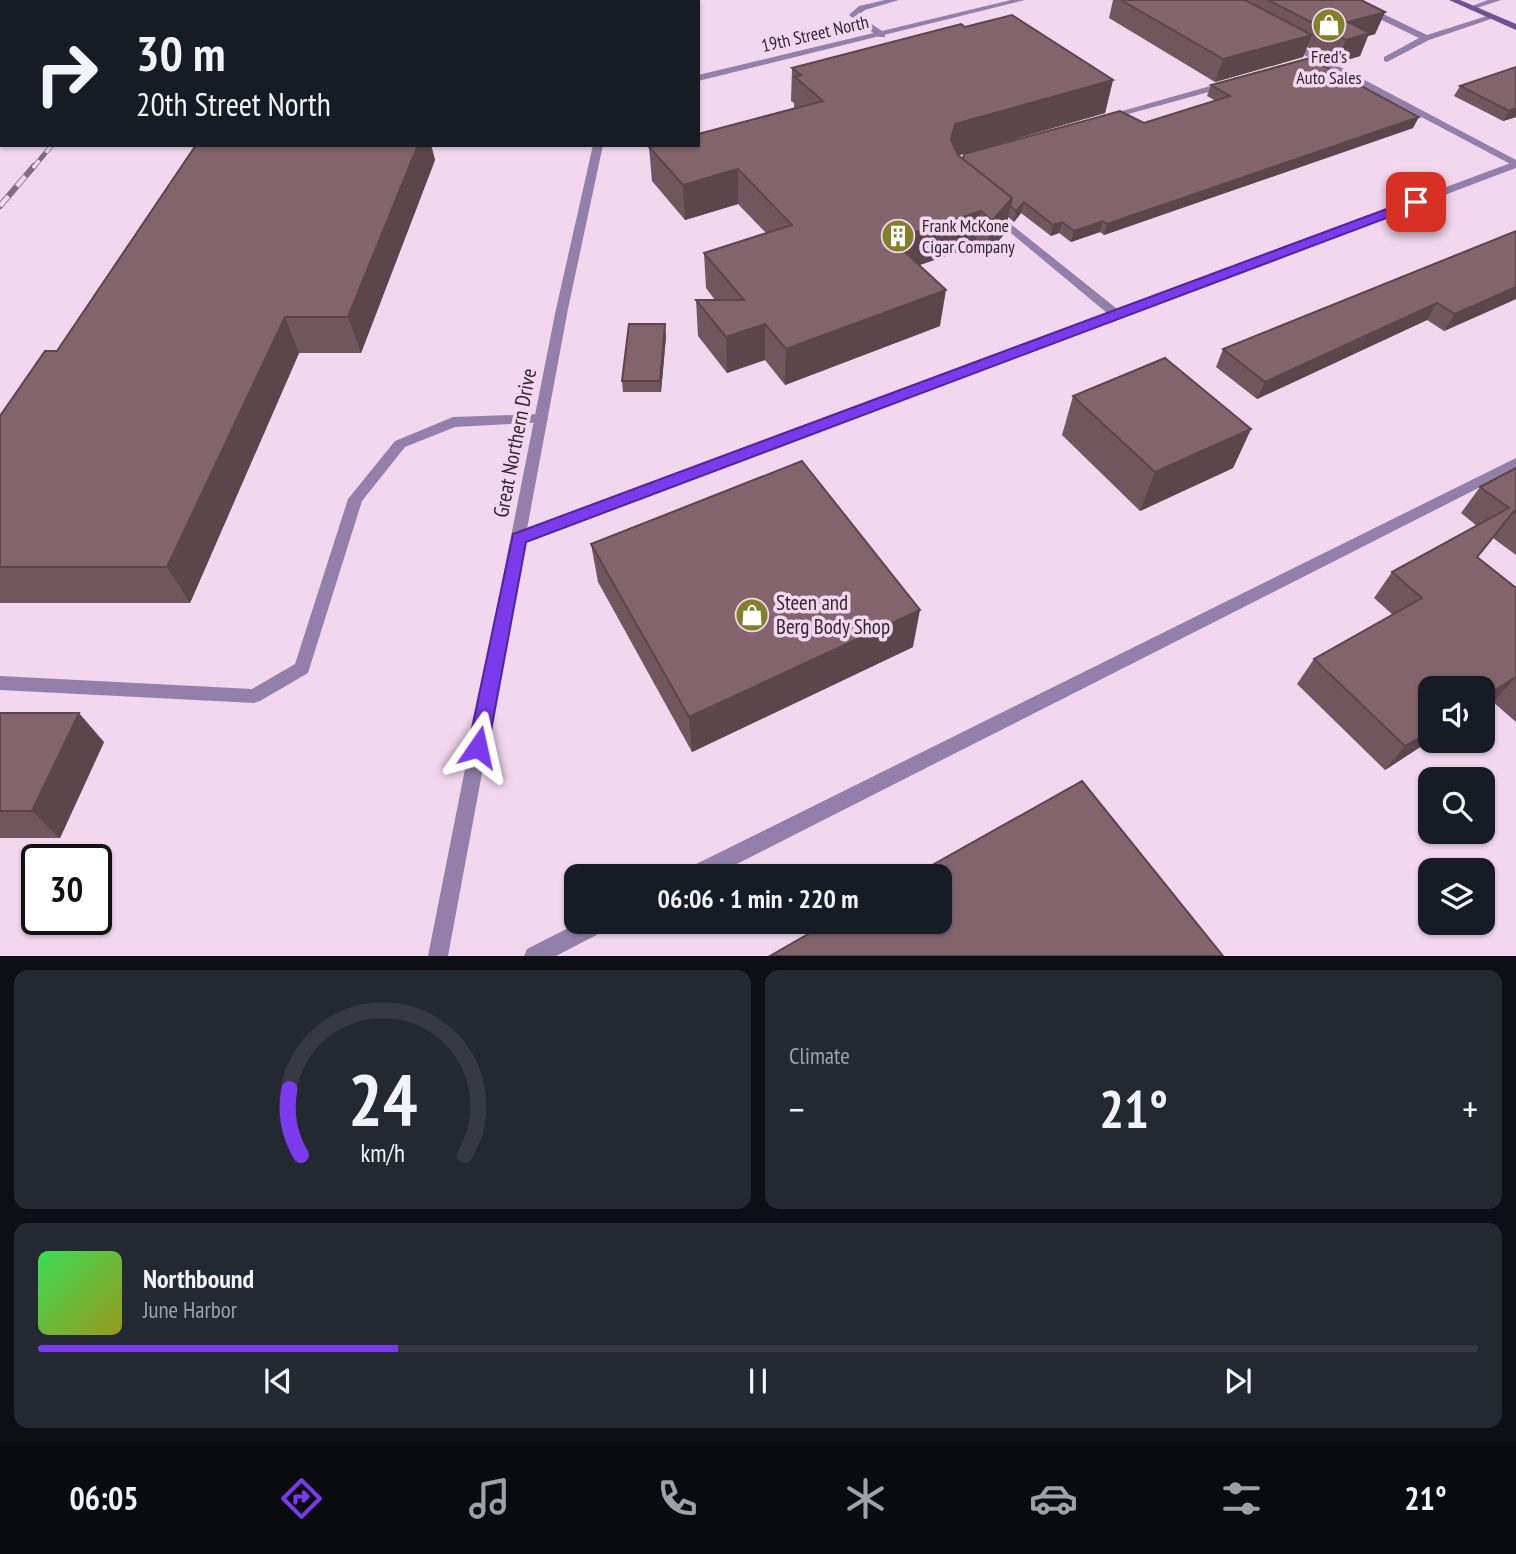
<!DOCTYPE html>
<html lang="en">
<head>
<meta charset="utf-8">
<style>
  :root { --surface:#171b24; --page:#242831; --text:#f1f3f6; --muted:#9ea1a6; --line:#363941; --accent:#7c3aed }
  body { margin:0; font-family:"PT Sans Narrow",sans-serif; background:var(--page); color:var(--text); height:100vh; display:flex; flex-direction:column; font-size:26px; white-space:nowrap }
  * { box-sizing:border-box; margin:0 }
  p { font-size:23px; color:var(--muted) }
  .icon { flex:none; width:38px; height:38px; fill:none; stroke:currentColor; stroke-width:2; stroke-linecap:round; stroke-linejoin:round }
  .map { position:relative; height:956px; overflow:hidden }
  .details { display:flex; flex-direction:column; gap:14px; padding:14px; background:#0d0f14; flex:1 }
  .details>* { flex:none }
  .guide { position:absolute; left:0px; top:0px; width:700px; height:147px; box-shadow:0 2px 5px #0004; background:#171b24; color:var(--text); overflow:hidden }
  .tools { position:absolute; left:1418px; top:676px; display:grid; gap:14px }
  .tools a { display:grid; place-items:center; width:77px; height:77px; border-radius:14px; background:var(--surface); box-shadow:0 2px 5px #0004; font-size:35px }
  .speed { position:absolute; left:21px; top:844px; display:flex; gap:14px; font-size:35px; font-weight:700; text-align:center }
  .speed>* { display:grid; place-content:center; width:91px; height:91px; border-radius:50%; background:var(--surface); box-shadow:0 2px 5px #0004; line-height:1 }
  .speed .limit { border:4px solid #111; border-radius:10px; background:#fff; color:#111 }
  .pin { position:absolute; display:grid; place-items:center; width:60px; height:60px; color:#fff; margin:-30px; border-radius:14px; box-shadow:0 4px 10px #0006 }
  .me { position:absolute; width:77px; margin:-38px; rotate:11deg; stroke-linejoin:round; filter:drop-shadow(0 0 5px #0008) }
  .turn { display:flex; align-items:center; gap:24px; height:147px; padding:0 21px; font-size:32px }
  .turn .icon { width:91px; height:91px; stroke-width:2.5 }
  .turn b { display:block; font-size:49px; line-height:60px }
  .big { font-size:52px; font-weight:800; line-height:1.1 }
  .details .card { flex:1; display:flex; flex-direction:column; justify-content:center; gap:10px; min-width:0; padding:0 24px; border-radius:14px; background:var(--page) }
  .details .dial { align-items:center; gap:0 }
  .dial svg { height:182px; overflow:visible; fill:none; stroke:var(--line); stroke-width:7; stroke-linecap:round; text-anchor:middle }
  .dial text { fill:var(--text); stroke:none }
  .song { display:flex; align-items:center; gap:21px }
  .cover { width:84px; height:84px; border-radius:10px; background:linear-gradient(135deg,hsl(130 70% 55%),hsl(60 70% 35%)) }
  .played { height:7px; border-radius:4px; background:linear-gradient(90deg,var(--accent) 25%,var(--line) 25%) }
  .keys { display:flex; justify-content:space-around; direction:ltr }
  .heat { display:flex; justify-content:space-between; align-items:center; font-size:38px; direction:ltr }
  .details .tiles { flex:1; display:grid; gap:14px; grid-template-columns:1fr 1fr }
  .card:last-child { grid-column:span 2 }
  .trip { position:absolute; left:564px; top:864px; width:388px; height:70px; border-radius:14px; background:var(--surface); box-shadow:0 2px 5px #0004; font-weight:800; line-height:70px; text-align:center }
  .tabs { display:flex; height:112px; justify-content:space-around; align-items:center; background:#090b0e; color:var(--muted) }
  .tabs .icon { width:49px; height:49px }
  .tabs .current { color:var(--accent) }
  .tabs b { font-size:32px; color:var(--text) }
  .map>svg:first-child { display:block }
</style>
</head>
<body>
<div class="map">
<svg width="1516" height="956" viewBox="0 0 1516 956">
  <rect width="100%" height="100%" fill="#f3d7ee"/>
  <g fill="none" stroke-linecap="round" stroke-linejoin="round">
    <path fill="#9380aa" fill-rule="evenodd" d="M885 0H899L865 10 858 15 885 33V37H879L849 15 859 6Z
      M1488 0H1501L1471 10 1467 8Z
      M1365 8H1371L1427 35 1490 15 1497 17 1429 40 1387 62 1384 61V57L1419 38 1365 12Z
      M1285 41H1291L1516 160V167L1285 45Z
      M1228 81 1233 84 1231 86 1106 120 1101 117Z
      M992 209 1121 312 1123 315 1121 318H1113L988 214 987 212Z
      M541 414 548 419 546 422 455 427 405 447 362 501 308 673 260 701 254 703 0 690V676L252 689 295 664 348 499 395 441 453 417Z
      M1516 458V469L711 877H682L684 870Z
      M580 922H611L608 929 556 956H524L527 949Z"/>
    <path fill="#9380aa" fill-rule="evenodd" d="M626 0H634V2H626Z
      M1011 0H1025L698 81V75Z
      M593 145H603L568 309 527 529 1516 161V168L525 542 448 956H428L556 309Z"/>
    <path fill="#6e518e" fill-rule="evenodd" d="M1449 0H1460L1516 24V30Z"/>
    <defs>
      <path id="rail-far1" d="M15 2 17 0
        M174 2 176 0
        M33 168 52 145"/>
      <path id="rail" d="M0 206 34 166"/>
    </defs>
    <use href="#rail-far1" stroke="#7f6d7c" stroke-width="5"/>
    <use href="#rail" stroke="#7f6d7c" stroke-width="6"/>
    <use href="#rail-far1" stroke="#f3d7ee" stroke-width="3.5" stroke-dasharray="10" stroke-linecap="butt"/>
    <use href="#rail" stroke="#f3d7ee" stroke-width="4.5" stroke-dasharray="13" stroke-linecap="butt"/>
  </g>
  <path fill="#71565d" d="M1113 0H1361L1385 12 1375 34 1368 36 1360 56 1337 63 1307 47 1303 57 1215 82 1109 18Z
    M965 27 1113 80 1105 113 958 155 963 159 1144 123 1216 101 1207 96 1211 85 1325 57 1322 65 1413 128 1104 235 1100 232 1071 242 1059 233 1051 236 1021 213 1014 222 1008 217 1005 233 986 256 975 246 919 265 940 326 785 385 765 360 727 373 698 336 696 300H715L706 288 704 253 766 233 738 204 685 220 652 181 649 147 794 108V103L791 101 792 68Z
    M1516 67V117L1503 121 1454 96 1460 86Z
    M196 145H431L435 160 361 353H299L190 603H0V416L57 351Z
    M1516 231V299L1444 331 1427 320 1257 399 1216 367 1223 349Z
    M666 336 661 392H623L622 381Z
    M1073 396 1251 429 1233 468 1140 511 1062 435Z
    M1516 468V555L1493 538 1478 557 1516 587V722L1493 702 1482 708V688L1430 740H1431L1385 770 1297 684 1314 659 1393 615 1374 598 1392 572 1477 526 1461 513 1480 487Z
    M591 544 913 647 692 752 598 582Z
    M0 713 104 742 60 838H0Z"/>
  <path fill="#5c464c" d="M430 0H451L450 2H429Z
    M1385 12 1375 34 1368 36 1360 56 1337 63 1346 40 1348 22Z
    M1312 35 1303 57 1215 82 1223 59Z
    M1325 57 1321 67 1313 60Z
    M1113 80 1105 113 950 158 951 140 955 124Z
    M1516 108V117L1503 121 1509 111Z
    M1419 117 1413 128 1104 235 1107 224Z
    M418 145H431L435 160 361 353 348 317Z
    M738 169V204L685 220 683 185Z
    M1012 198 1005 233 986 256 992 221Z
    M1024 202 1021 213 1014 222 1016 211Z
    M981 211 975 246 888 276 892 240Z
    M1103 221 1100 232 1071 242 1074 231Z
    M1062 222 1059 233 1051 236 1053 225Z
    M1516 287V299L1444 331 1455 314Z
    M946 290 940 326 785 385 786 349Z
    M1437 303 1427 320 1257 399 1265 382Z
    M285 317 299 353 190 603 167 567Z
    M665 324 666 336 661 392 660 381Z
    M765 324V360L727 373 726 337Z
    M1251 429 1233 468 1140 511 1155 472Z
    M920 610 913 647 692 752 689 717Z
    M1516 677 1493 702 1482 708V698Z
    M79 713 104 742 60 838 32 811Z
    M1430 731V740H1431L1385 770 1405 746Z"/>
  <path fill="#83646c" stroke="#5c464c" stroke-width="2" d="M292 0H430L429 2H290Z
    M1121 0H1245L1312 35 1223 59Z
    M1268 0H1361L1385 12 1348 22 1370 33 1346 40Z
    M1012 15 1113 80 955 124 951 140 958 155 1012 198 992 221 981 211 892 240 946 290 786 349 765 324 726 337 696 300H744L704 253 792 225 738 169 683 185 649 147 656 145H698V134L823 101 795 77 801 75 792 68 961 24 965 27Z
    M1321 55 1325 57 1313 60 1419 117 1107 224 1103 221 1074 231 1062 222 1053 225 1024 202 1016 211 1010 206 1012 198 963 159 964 154 1120 111 1144 123 1230 96 1211 85Z
    M1516 67V108L1509 111 1460 86Z
    M196 145H418L348 317H285L167 567H0V416L45 351H57Z
    M1516 231V287L1455 314 1437 303 1265 382 1223 349Z
    M629 324H665L660 381H622Z
    M1165 358 1251 429 1155 472 1073 396Z
    M802 461 920 610 689 717 591 544Z
    M1516 468V513L1514 511 1477 557 1516 588V677L1482 698V688H1430V731L1405 746 1314 659 1422 598 1392 572 1509 508 1480 487Z
    M0 713H79L32 811H0Z
    M1082 781 1223 956H770L829 922H940V877H911Z"/>
  <path fill="#7c3aed" stroke="#51269a" stroke-width="2" d="M1416 198 1423 202 1421 205 526 542 488 747 485 753 478 756 471 753 468 747 513 534Z"/>
  <defs>
    <symbol id="shop-disc" viewBox="-11 -11 22 22"><circle r="9.5" fill="#80812a" stroke="#f3d7ee"/><path d="M-5-2.5h2.3a2.7 3.5 0 0 1 5.4 0H5L5.5 6h-11ZM-1.5-2.5h3a1.5 2.3 0 0 0-3 0Z" fill="#fff"/></symbol>
    <symbol id="building-disc" viewBox="-11 -11 22 22"><circle r="9.5" fill="#80812a" stroke="#f3d7ee"/><path d="M-4-6H4V6H1V3H-1V6H-4ZM-2.5-4.3h1.7v1.8h-1.7ZM.8-4.3h1.7v1.8H.8ZM-2.5-1h1.7V.8h-1.7ZM.8-1h1.7V.8H.8Z" fill="#fff"/></symbol>
  </defs>
  <g fill-rule="evenodd">
    <use href="#shop-disc" x="1310" y="6" width="38" height="38"/>
    <use href="#building-disc" x="879" y="217" width="38" height="38"/>
    <use href="#shop-disc" x="733" y="596" width="38" height="38"/>
  </g>
  <g text-anchor="middle" stroke-width="7" stroke-linejoin="round" paint-order="stroke">
    <g font-size="18" fill="#322730" stroke="#f3d7ee">
      <text transform="translate(815 34) rotate(-13)" y="6">19th Street North</text>
    </g>
    <g font-size="18" fill="#322730" stroke="#f3d7ee">
      <text x="1329" y="63">Fred's<tspan x="1329" dy="21">Auto Sales</tspan></text>
      <text x="922" y="232" text-anchor="start">Frank McKone<tspan x="922" dy="21">Cigar Company</tspan></text>
    </g>
    <g font-size="21" fill="#322730" stroke="#f3d7ee">
      <text transform="translate(515 443) rotate(-79)" y="7">Great Northern Drive</text>
    </g>
    <g font-size="21" fill="#322730" stroke="#f3d7ee" text-anchor="start">
      <text x="776" y="610">Steen and<tspan x="776" dy="24">Berg Body Shop</tspan></text>
    </g>
  </g>
</svg>
<div class="tools">
<a><svg class="icon" aria-label="sound" viewBox="0 0 24 24"><path d="M4 9h4l5-4v14l-5-4H4zM17 9q2 3 0 6"/></svg></a>
<a><svg class="icon" aria-label="search" viewBox="0 0 24 24"><circle cx="10" cy="10" r="6"/><path d="M15 15l6 6"/></svg></a>
<a><svg class="icon" aria-label="layers" viewBox="0 0 24 24"><path d="M12 4l9 5-9 5-9-5zM3 14l9 5 9-5"/></svg></a>
</div>
<div class="speed"><div class="limit">30</div></div>
<div class="pin" style="left:1416px;top:202px;background:#d93025"><svg class="icon" aria-label="arrive" viewBox="0 0 24 24"><path d="M6 21V4h12l-3 4 3 4H6"/></svg></div>
<svg class="me" style="left:478px;top:747px" viewBox="-20 -20 40 40"><path d="M0-17L14 15 0 8-14 15z" fill="#7c3aed" stroke="#fff" stroke-width="4"/></svg>
<div class="trip">06:06 · 1 min · 220 m</div>
<div class="guide">
<div class="turn"><svg class="icon" aria-label="right" viewBox="0 0 24 24"><path d="M7 20v-9h11M14 6l5 5-5 5"/></svg><div><b>30 m</b>20th Street North</div></div>
</div>
</div>
<section class="details">
<div class="tiles">
<div class="card dial"><svg viewBox="0 0 100 80">
<path d="M14 69A42 42 0 1 1 86 69"/>
<path d="M14 69A42 42 0 0 1 9 40" stroke="#7c3aed"/>
<text x="50" y="56" font-size="32" font-weight="700">24</text>
<text x="50" y="72" font-size="11">km/h</text>
</svg></div>
<div class="card"><p>Climate</p>
<div class="heat"><a>−</a><b class="big">21°</b><a>+</a></div>
</div>
<div class="card">
<div class="song"><i class="cover"></i><div><b>Northbound</b><p>June Harbor</p></div></div>
<div class="played"></div>
<div class="keys"><svg class="icon" aria-label="previous" viewBox="0 0 24 24"><path d="M18 5L8 12l10 7zM5 5v14"/></svg><svg class="icon" aria-label="pause" viewBox="0 0 24 24"><path d="M8 5v14M16 5v14"/></svg><svg class="icon" aria-label="next" viewBox="0 0 24 24"><path d="M6 5l10 7-10 7zM19 5v14"/></svg></div>
</div>
</div>
</section>
<nav class="tabs">
<b>06:05</b>
<svg class="icon current" aria-label="directions" viewBox="0 0 24 24"><path d="M12 3l9 9-9 9-9-9zM9 14v-3h6M13 9l2 2-2 2"/></svg>
<svg class="icon" aria-label="music" viewBox="0 0 24 24"><path d="M9 18V5l10-2v13"/><circle cx="6" cy="18" r="3"/><circle cx="16" cy="16" r="3"/></svg>
<svg class="icon" aria-label="phone" viewBox="0 0 24 24"><path d="M5 4h4l2 5-3 2q2 4 5 5l2-3 5 2v4C11 20 4 13 5 4z"/></svg>
<svg class="icon" aria-label="climate" viewBox="0 0 24 24"><path d="M12 3v18M4 7l16 10M4 17L20 7"/></svg>
<svg class="icon" aria-label="car" viewBox="0 0 24 24"><path d="M5 17H2v-5l4-1 3-4h7l3 4 3 1v5h-3M9 17h6M6 11h13"/><circle cx="7" cy="17" r="2"/><circle cx="17" cy="17" r="2"/></svg>
<svg class="icon" aria-label="filters" viewBox="0 0 24 24"><path d="M4 7h16M4 17h16"/><circle cx="9" cy="7" r="2"/><circle cx="15" cy="17" r="2"/></svg>
<b>21°</b>
</nav>
</body>
</html>
